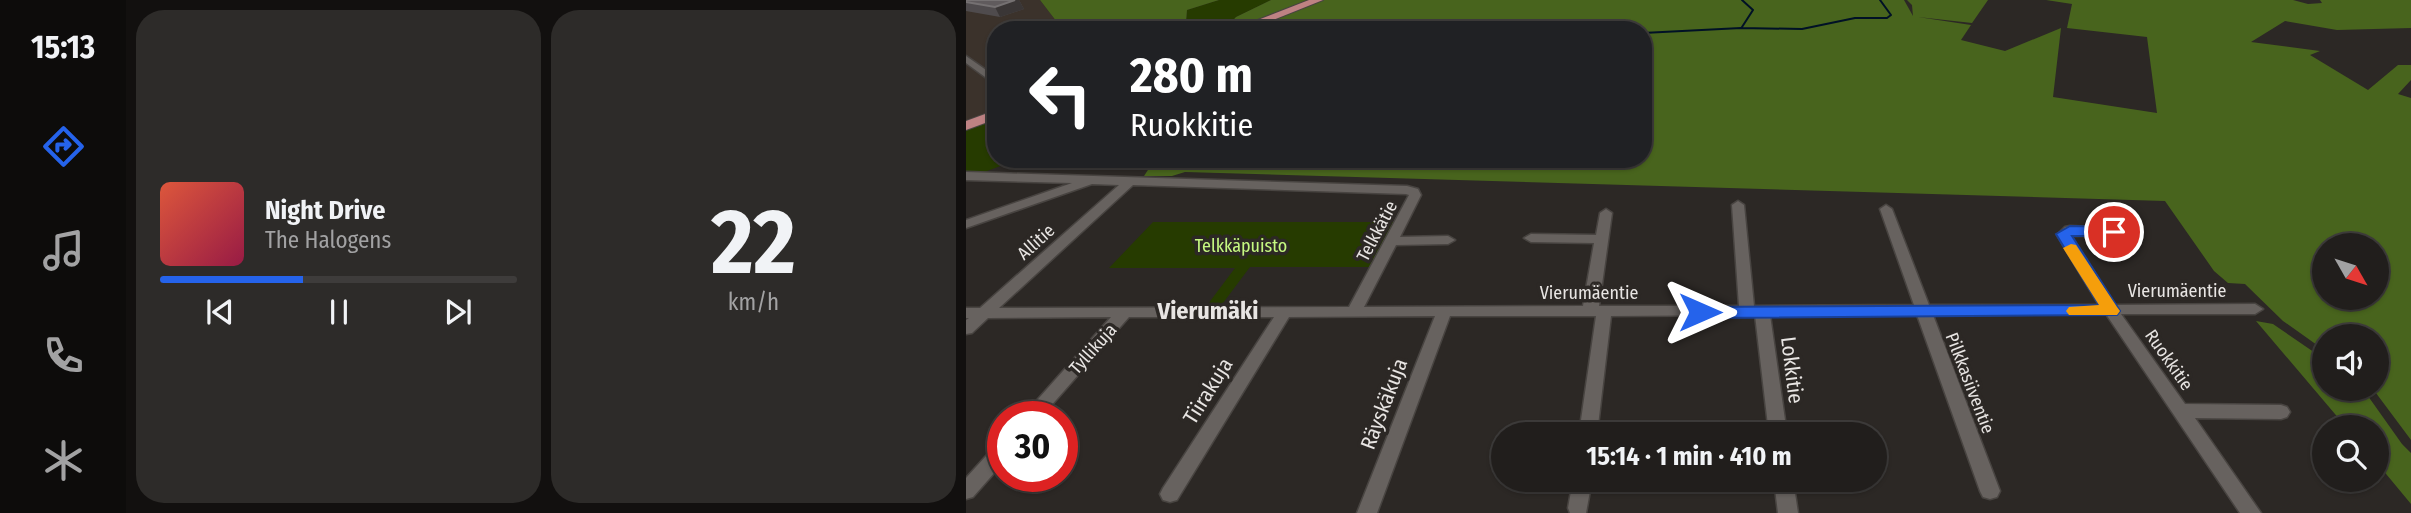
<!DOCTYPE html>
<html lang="en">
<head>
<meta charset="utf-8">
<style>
  :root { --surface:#211e1c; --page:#2d2b29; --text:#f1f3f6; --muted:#a2a2a3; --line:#3e3c3b; --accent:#2563eb }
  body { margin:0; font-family:"Fira Sans Condensed",sans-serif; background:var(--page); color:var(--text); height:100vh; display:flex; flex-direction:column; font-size:26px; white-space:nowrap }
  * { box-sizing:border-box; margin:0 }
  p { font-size:23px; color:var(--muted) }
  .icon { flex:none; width:38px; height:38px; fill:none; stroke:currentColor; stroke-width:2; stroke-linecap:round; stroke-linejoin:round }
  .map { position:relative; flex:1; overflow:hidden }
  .side { display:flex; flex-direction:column; gap:10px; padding:10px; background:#12100f; width:840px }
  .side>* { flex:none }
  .guide { position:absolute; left:21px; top:21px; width:665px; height:147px; border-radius:28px; box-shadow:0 2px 5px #0004,0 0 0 2px var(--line); background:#202124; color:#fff; overflow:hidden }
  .needle { width:46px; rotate:129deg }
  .buttons { position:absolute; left:1346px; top:233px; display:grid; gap:14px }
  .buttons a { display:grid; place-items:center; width:77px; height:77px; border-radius:50%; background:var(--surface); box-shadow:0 2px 5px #0004,0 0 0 2px var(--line); font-size:35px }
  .speed { position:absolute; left:21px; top:401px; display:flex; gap:14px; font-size:35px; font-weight:700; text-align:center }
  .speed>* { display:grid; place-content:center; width:91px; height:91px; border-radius:50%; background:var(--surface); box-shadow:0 2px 5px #0004,0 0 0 2px var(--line); line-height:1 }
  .speed .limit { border:10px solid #d22; background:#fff; color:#111 }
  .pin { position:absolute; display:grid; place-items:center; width:60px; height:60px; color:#fff; margin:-30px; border:4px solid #fff; border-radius:50%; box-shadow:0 2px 7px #0007 }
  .me { position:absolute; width:77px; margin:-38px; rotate:90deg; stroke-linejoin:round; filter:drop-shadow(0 0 5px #0008) }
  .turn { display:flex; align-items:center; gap:24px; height:147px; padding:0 28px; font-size:32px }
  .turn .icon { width:91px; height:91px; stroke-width:2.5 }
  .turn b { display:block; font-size:49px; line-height:60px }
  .side .widget { flex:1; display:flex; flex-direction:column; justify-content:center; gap:10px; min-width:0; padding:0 24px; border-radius:28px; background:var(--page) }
  .side .dial { align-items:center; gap:0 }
  .dial b { font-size:91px; line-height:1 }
  .song { display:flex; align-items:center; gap:21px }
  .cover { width:84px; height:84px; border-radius:10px; background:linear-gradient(135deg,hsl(10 70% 55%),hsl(340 70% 35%)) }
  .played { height:7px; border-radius:4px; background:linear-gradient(90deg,var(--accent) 40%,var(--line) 40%) }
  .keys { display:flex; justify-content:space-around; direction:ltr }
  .side .tiles { flex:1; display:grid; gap:10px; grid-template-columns:repeat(2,1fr) }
  .trip { position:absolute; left:525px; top:422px; width:396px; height:70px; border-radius:35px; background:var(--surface); box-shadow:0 2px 5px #0004,0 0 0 2px var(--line); font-weight:700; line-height:70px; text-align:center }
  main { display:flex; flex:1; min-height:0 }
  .tab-bar { display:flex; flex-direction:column; width:126px; justify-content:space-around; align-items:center; background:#0d0c0b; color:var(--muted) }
  .tab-bar .icon { width:49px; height:49px }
  .tab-bar .selected { color:var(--accent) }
  .tab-bar b { font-size:32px; color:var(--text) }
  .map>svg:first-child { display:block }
</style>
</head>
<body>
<main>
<nav class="tab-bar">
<b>15:13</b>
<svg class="icon selected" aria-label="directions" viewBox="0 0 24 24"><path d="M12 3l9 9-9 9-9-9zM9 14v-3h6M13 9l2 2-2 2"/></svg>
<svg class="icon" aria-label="music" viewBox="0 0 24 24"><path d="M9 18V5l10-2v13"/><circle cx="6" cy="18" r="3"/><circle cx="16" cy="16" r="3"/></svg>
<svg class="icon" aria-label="phone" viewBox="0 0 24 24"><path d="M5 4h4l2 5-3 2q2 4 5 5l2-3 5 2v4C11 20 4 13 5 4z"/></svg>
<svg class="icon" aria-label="climate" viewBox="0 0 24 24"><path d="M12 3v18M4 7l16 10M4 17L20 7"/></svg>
</nav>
<section class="side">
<div class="tiles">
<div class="widget">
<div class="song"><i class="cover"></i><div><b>Night Drive</b><p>The Halogens</p></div></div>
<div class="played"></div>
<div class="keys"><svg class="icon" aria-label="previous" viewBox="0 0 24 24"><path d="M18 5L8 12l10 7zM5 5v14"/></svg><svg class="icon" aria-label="pause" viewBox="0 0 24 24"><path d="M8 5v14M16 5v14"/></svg><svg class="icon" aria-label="next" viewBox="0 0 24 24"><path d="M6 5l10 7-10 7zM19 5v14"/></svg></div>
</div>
<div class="widget dial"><b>22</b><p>km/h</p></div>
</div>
</section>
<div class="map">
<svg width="1445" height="513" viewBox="0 0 1445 513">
  <rect width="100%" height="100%" fill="#2c2825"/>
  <path fill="#3b322b" d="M0 0H74L97 30H30V109L0 122Z"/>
  <path fill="#263b00" d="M253 0H305L270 17 261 28 255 30H208L220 23 221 10Z
    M30 116V159H53L13 174H0V129Z
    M187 222H431L405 267H284L254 307 239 308 269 268H143Z"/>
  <path fill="#48641d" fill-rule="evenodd" d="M74 0H253L221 10 220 23 208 30H97Z
    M305 0H348L266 30H255L261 27 270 17Z
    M355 0H938L947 16 946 5 941 0H1022L1006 23 952 17 1005 25 995 40 1039 51 1095 28 1087 97 1191 113 1181 37 1101 28 1106 4 1080 0H1327L1342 4 1356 3 1354 0H1445V28L1371 30 1319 21 1285 42 1354 51 1344 55 1402 90 1432 65H1445V80L1432 94 1445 98V440L1407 389 1410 388V336H1358V350L1317 321 1279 284 1262 283 1248 271 1199 201 219 172 206 176H178L189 159H677V30H274ZM1358 245H1410V298H1358Z
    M1290 321 1307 324 1358 359V388L1397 389 1436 444 1445 453V504L1411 463 1410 427H1380Z"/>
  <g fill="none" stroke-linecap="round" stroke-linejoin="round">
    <path stroke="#001126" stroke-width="2" d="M776 0 787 10 776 27
      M677 33 775 28 836 29 889 18H921L925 15 914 0"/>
    <defs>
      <path id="minor" d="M0 56 30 77V85L0 63Z
        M0 172 441 186 452 189 455 195 434 237 482 236 489 240 482 244 430 245 398 307 617 306 628 243 565 242 558 238 565 234 630 235 634 213 640 209 646 213 633 306H773L766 205 772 201 778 205 788 306 948 305 914 209 920 205 926 209 963 305H1133L1091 235 1099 227 1104 226 1148 228 1153 229 1155 232 1153 235 1105 236 1149 305 1289 304 1297 309 1289 314H1155L1219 404 1315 405 1321 407 1324 412 1321 417 1315 419 1229 418 1295 513H1274L1140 314 967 315 1034 491 1031 497 1024 499 1017 497 1014 491 951 315H804L821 434H803L789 315 645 316 631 434H613L630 316H484L411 513H391L469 316 323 317 211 500 204 502 197 500 194 494 197 488 308 317H163L76 416H57L145 317 22 318 6 333 0 334V320L3 318H0V308H14L153 185 126 184 0 228V220L106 183 0 180ZM167 185 440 194 443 195 383 307 33 308Z
        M37 443V463L7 497 0 499V478L30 445Z
        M607 480H626L620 513H604L602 508Z
        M808 480H827L832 513H812Z"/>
      <path id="major" d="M343 0H357L282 30H266Z
        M30 110V119L0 130V121Z"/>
    </defs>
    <use href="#minor" stroke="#484441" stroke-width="3"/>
    <use href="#major" stroke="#484441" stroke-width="2"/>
    <use href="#minor" fill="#67625f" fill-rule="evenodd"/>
    <use href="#major" fill="#be8283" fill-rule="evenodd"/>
  </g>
  <path fill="#4f4b4d" d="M0 0H53L58 9 34 17 0 11Z"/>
  <path fill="#3a3636" d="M49 0H53L58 9 34 17 29 7Z"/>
  <path fill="#605b5d" stroke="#757172" stroke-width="2" d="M0 0H49L29 7 0 2Z"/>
  <path fill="#2563eb" stroke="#184099" stroke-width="2" d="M1104 226 1148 227 1155 232 1148 236H1106L1154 311 1151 315 734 318 725 312 734 307 1133 305 1090 234Z"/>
  <path fill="#f59e0b" d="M1105 244 1110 245 1151 307 1154 311 1151 315H1103L1100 311 1103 307 1133 305 1097 248Z"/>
  <g text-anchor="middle" stroke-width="7" stroke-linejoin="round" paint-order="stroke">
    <g font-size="18" fill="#e8e5e3" stroke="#2c2825">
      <text transform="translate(411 231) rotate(-62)" y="6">Telkkätie</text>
      <text transform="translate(70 242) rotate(-42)" y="6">Allitie</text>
      <text x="1211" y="297">Vierumäentie</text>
      <text x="623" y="299">Vierumäentie</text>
      <text transform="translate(127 349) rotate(-48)" y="6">Tyllikuja</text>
      <text transform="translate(1203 360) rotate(55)" y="6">Ruokkitie</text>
      <text transform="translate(1004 383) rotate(69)" y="6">Pilkkasiiventie</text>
    </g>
    <g font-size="18" fill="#c5f881" stroke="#2c2825">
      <text x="275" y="252">Telkkäpuisto</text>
    </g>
    <g font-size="21" fill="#e8e5e3" stroke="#2c2825">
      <text transform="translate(826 370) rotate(83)" y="7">Lokkitie</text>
      <text transform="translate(242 391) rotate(-58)" y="7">Tiirakuja</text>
      <text transform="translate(418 404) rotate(-69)" y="7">Räyskäkuja</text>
    </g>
    <g font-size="24" font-weight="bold" fill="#e8e5e3" stroke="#2c2825">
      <text x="242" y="319">Vierumäki</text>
    </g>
  </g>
</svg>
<div class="buttons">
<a><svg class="needle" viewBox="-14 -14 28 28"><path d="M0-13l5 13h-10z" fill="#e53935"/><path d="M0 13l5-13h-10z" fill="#a2a2a3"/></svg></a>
<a><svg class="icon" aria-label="sound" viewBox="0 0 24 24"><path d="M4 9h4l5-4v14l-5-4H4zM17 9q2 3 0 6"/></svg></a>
<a><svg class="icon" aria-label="search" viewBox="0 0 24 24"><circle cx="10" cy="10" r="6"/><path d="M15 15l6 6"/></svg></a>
</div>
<div class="speed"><div class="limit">30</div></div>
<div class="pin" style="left:1148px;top:232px;background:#d93025"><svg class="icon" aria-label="arrive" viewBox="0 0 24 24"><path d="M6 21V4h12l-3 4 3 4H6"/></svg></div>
<svg class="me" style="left:734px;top:312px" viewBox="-20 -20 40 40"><path d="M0-17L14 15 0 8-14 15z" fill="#2563eb" stroke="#fff" stroke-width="4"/></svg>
<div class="trip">15:14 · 1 min · 410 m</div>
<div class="guide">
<div class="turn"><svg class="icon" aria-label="left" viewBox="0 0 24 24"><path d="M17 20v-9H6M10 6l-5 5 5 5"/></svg><div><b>280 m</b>Ruokkitie</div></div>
</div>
</div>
</main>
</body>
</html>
